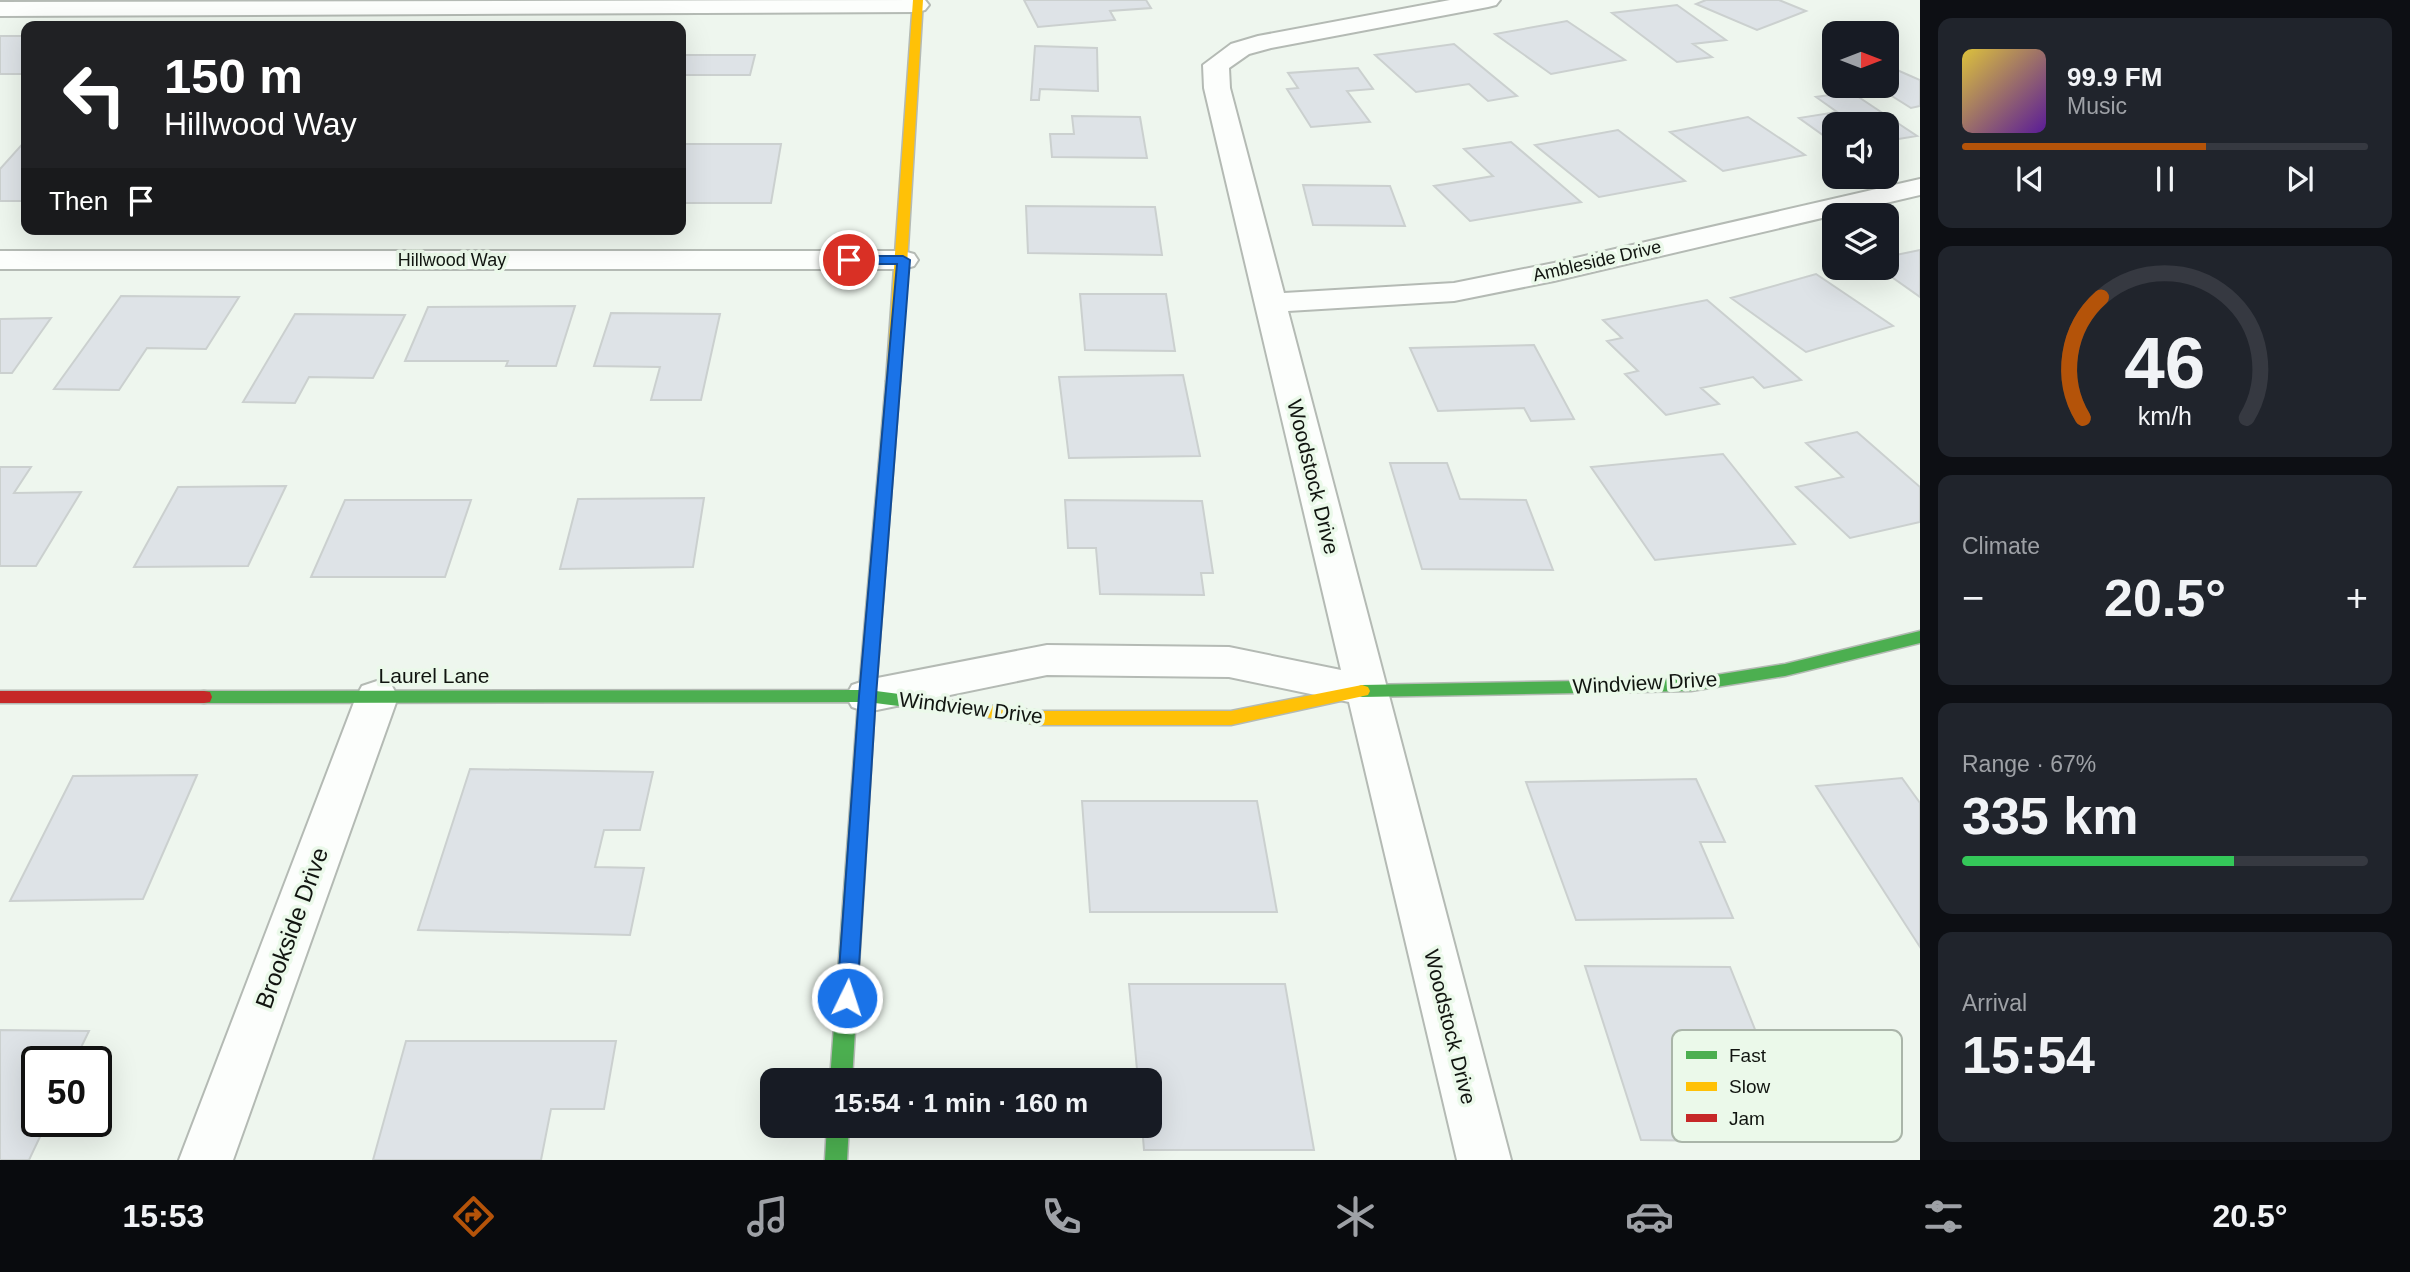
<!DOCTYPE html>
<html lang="en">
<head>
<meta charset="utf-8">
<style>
  :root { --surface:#171b24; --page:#20242c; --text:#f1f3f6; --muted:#9ea1a6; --line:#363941; --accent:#b45309 }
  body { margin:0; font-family:Helvetica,sans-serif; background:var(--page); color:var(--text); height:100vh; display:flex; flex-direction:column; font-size:26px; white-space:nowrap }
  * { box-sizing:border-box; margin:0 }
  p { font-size:23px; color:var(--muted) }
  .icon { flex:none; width:38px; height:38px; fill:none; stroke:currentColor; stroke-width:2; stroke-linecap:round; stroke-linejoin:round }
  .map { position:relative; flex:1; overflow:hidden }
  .details { display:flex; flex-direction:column; gap:18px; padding:18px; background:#0d0f14; width:490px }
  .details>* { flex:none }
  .guide { position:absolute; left:21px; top:21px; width:665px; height:214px; border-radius:14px; box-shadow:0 7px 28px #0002; background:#202124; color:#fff; overflow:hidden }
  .needle { width:46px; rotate:90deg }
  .fabs { position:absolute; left:1822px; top:21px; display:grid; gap:14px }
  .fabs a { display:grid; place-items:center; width:77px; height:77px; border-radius:14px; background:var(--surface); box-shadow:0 7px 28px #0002; font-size:35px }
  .speed { position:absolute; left:21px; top:1046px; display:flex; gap:14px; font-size:35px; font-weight:700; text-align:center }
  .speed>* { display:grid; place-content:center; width:91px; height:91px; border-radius:50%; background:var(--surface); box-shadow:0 7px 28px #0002; line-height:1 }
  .speed .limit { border:4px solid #111; border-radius:10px; background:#fff; color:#111 }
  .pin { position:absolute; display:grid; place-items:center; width:60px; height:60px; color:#fff; margin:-30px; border:4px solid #fff; border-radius:50%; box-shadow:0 2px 7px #0007 }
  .me { position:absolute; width:77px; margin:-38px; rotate:4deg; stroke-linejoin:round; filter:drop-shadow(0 0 5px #0008) }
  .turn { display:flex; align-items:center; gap:24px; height:147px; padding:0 28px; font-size:32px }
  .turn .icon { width:91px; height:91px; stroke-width:2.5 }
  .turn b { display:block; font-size:49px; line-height:60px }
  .then { display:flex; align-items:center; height:66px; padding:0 28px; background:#0003; gap:14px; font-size:26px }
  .big { font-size:52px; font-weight:700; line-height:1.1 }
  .details .widget { flex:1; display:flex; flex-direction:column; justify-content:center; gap:10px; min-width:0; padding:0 24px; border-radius:14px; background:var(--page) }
  .details .dial { align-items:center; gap:0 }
  .dial svg { height:182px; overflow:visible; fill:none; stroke:var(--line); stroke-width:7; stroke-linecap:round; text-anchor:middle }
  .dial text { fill:var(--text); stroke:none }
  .song { display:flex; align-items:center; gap:21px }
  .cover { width:84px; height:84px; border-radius:10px; background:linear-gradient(135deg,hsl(50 70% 55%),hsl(270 70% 35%)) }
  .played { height:7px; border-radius:4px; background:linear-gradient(90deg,var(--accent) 60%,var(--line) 60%) }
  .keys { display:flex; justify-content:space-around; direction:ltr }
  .heat { display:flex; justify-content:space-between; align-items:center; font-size:38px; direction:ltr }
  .charge { height:10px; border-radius:5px; background:linear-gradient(90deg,#34c759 67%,var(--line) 0) }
  .trip { position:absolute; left:760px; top:1068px; width:402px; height:70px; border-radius:14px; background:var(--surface); box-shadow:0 7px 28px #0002; font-weight:700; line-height:70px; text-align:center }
  .tab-bar { display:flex; height:112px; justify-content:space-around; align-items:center; background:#090b0e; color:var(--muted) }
  .tab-bar .icon { width:49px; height:49px }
  .tab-bar .active { color:var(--accent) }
  .tab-bar b { font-size:32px; color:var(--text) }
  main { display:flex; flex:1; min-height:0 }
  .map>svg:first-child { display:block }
</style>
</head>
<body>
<main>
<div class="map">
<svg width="1920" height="1160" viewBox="0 0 1920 1160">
  <rect width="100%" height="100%" fill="#eef6ee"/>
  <path fill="#dee3e7" stroke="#cbd0cf" stroke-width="2" d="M1024 0H1146L1151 8 1110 11 1115 20 1038 27Z
    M1706 0H1779L1806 11 1757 30 1696 4Z
    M1677 5 1726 40 1693 44 1712 57 1677 62 1612 13Z
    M1567 21 1625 60 1551 74 1495 34Z
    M0 36H26V74H0Z
    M1454 44 1517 96 1488 101 1469 84 1416 92 1375 55Z
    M1035 46 1097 48 1098 91 1040 89 1039 100H1031Z
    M681 55H755L750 75H681Z
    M1358 68 1373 89 1347 91 1370 122 1311 127 1287 89 1298 88 1288 73Z
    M1897 70 1920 80V106L1911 108 1876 86H1886V72Z
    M1851 92 1917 136 1886 141V124H1834V143L1799 118 1837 112 1816 97Z
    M1072 116 1140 117 1147 158 1052 157 1050 134H1074Z
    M1748 117 1805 155 1723 171 1670 132Z
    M1618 130 1685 181 1599 197 1535 145Z
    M26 140V201H0V169Z
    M1511 142 1581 202 1470 221 1434 186 1493 176 1464 149Z
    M681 144H781L771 203H681Z
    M1303 185 1390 186 1405 226 1313 225Z
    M1026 206 1155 207 1162 255 1028 253Z
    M1920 250V297L1879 268H1886V257Z
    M1816 274 1893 326 1806 352 1731 298Z
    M1080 294H1166L1175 351 1085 350Z
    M121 296 239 297 206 349 147 348 119 390 54 389Z
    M1707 300 1801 380 1764 388 1753 377 1701 388 1719 404 1666 415 1625 374 1638 371 1607 341 1622 338 1603 320Z
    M575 306 556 366H506L508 361H405L428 307Z
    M611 313 720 314 701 400H651L660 367 594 366Z
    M295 314 405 315 373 378 309 377 295 403 243 402Z
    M51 318 12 373H0V319Z
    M1534 345 1574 419 1531 421 1524 408 1438 411 1410 348Z
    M1183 375 1200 456 1069 458 1059 377Z
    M1857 432 1920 487V522L1850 538 1796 487 1843 477 1806 443Z
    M1723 454 1795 544 1655 560 1591 467Z
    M1390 463H1447L1460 499 1526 500 1553 570 1422 569Z
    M0 467H31L14 493 81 492 36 566H0Z
    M286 486 248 566 134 567 178 487Z
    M704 498 693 567 560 569 578 499Z
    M345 500H471L445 577H311Z
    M1065 500 1202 501 1213 573H1201L1204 595 1100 594 1096 548H1068Z
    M470 769 653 772 640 830H604L595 867 644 868 630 935 418 930Z
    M197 775 143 899 10 901 73 776Z
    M1902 778 1920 803V947L1816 786Z
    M1696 779 1725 842H1700L1733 918 1576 920 1526 782Z
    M1082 801H1257L1277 912H1090Z
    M1585 966 1730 967 1800 1142 1641 1140Z
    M1129 984H1285L1314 1150H1144L1142 1125H1150V1080H1138Z
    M0 1030 89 1031 74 1062H37V1122H47L29 1160H0Z
    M406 1041H616L604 1109H551L541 1160H373Z"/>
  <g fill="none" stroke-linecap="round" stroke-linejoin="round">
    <defs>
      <path id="street" d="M925 0 929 5 925 10 917 12 0 16V2Z
        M1450 0H1500L1496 5 1488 7 1271 48 1249 54 1229 68 1230 88 1284 293 1454 283 1554 263 1920 179V195L1554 281 1454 301 1288 311 1511 1160H1457L1349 702 1229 677 1047 675 867 712 852 707 846 696 852 685 867 680 1047 645 1229 647 1341 670 1204 88 1203 65 1231 44 1258 36Z
        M0 251H903L914 254 918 260 914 266 903 269H0Z
        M377 681 392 686 398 697 233 1160H179L356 697 362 686Z"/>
      <path id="fast" d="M893 377 900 381 876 691 984 705 990 706 993 711 990 716 984 717 875 703 852 1080H830L858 702 204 703 198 702 196 697 198 692 204 691 859 690 886 381Z
        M1920 631V643L1785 676 1691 691 1362 697 1356 695 1354 691 1356 687 1362 685 1691 679 1785 664Z
        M827 1125H849L847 1160H825Z"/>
      <path id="slow" d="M913 0H923L900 381 893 385 886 381Z
        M1362 685 1368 687 1370 691 1368 695 1231 725H1041L984 717 978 716 975 711 978 706 984 705 1041 711H1231Z"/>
      <path id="jam" d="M0 691H204L210 692 212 697 210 702 204 703H0Z"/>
    </defs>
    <use href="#street" stroke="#b4bab4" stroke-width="4"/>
    <use href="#fast" stroke="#b4bab4" stroke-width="3"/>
    <use href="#slow" stroke="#b4bab4" stroke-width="3"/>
    <use href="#jam" stroke="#b4bab4" stroke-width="3"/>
    <use href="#street" fill="#fcfefc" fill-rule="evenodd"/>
    <use href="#fast" fill="#4caf50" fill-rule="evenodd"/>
    <use href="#slow" fill="#ffc107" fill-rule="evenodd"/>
    <use href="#jam" fill="#c62828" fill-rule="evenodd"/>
  </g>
  <path fill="#1a73e8" stroke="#114b97" stroke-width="2" d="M903 256 910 260 876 696 857 998 854 1004 847 1007 840 1004 837 998 859 696 897 264H849L842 260 849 256Z"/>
  <g text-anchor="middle" stroke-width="7" stroke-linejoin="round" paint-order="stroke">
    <g font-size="18" fill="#111510" stroke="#ebf9ea">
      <text x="452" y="266">Hillwood Way</text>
      <text transform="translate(1597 261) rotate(-13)" y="6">Ambleside Drive</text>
    </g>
    <g font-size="21" fill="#111510" stroke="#ebf9ea">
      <text transform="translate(1313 477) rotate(76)" y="7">Woodstock Drive</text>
      <text x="434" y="683">Laurel Lane</text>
      <text transform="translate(1645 683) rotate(-3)" y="7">Windview Drive</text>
      <text transform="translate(971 708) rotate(7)" y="7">Windview Drive</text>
      <text transform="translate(1450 1027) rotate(76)" y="7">Woodstock Drive</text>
    </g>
    <g font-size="24" fill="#111510" stroke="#ebf9ea">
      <text transform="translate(292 928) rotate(-70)" y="8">Brookside Drive</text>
    </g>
  </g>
  <rect x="1672" y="1030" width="230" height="112" rx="10" fill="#ebf9ea" stroke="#aab5a9" stroke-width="2"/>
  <rect x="1686" y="1051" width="31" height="8" fill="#4caf50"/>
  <rect x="1686" y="1082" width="31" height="9" fill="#ffc107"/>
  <rect x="1686" y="1114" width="31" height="8" fill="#c62828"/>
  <g font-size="19" fill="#111510">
    <text x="1729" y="1062">Fast</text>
    <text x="1729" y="1093">Slow</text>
    <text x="1729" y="1125">Jam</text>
  </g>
</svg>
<div class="fabs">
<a><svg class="needle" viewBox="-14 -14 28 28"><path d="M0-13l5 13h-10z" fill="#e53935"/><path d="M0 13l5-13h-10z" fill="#9ea1a6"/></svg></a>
<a><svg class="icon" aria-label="sound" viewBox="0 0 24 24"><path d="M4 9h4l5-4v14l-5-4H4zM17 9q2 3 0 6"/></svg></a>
<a><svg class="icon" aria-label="layers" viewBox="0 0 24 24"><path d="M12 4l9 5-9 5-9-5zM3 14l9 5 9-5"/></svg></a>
</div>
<div class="speed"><div class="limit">50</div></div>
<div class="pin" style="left:849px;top:260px;background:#d93025"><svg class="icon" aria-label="arrive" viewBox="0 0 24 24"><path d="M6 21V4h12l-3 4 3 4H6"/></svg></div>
<svg class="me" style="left:847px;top:998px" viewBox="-20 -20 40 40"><circle r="17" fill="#1a73e8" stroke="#fff" stroke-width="3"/><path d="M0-11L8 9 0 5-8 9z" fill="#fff"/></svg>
<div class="trip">15:54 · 1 min · 160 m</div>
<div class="guide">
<div class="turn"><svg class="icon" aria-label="left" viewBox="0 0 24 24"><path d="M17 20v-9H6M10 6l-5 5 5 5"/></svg><div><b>150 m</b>Hillwood Way</div></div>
<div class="then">Then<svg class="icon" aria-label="arrive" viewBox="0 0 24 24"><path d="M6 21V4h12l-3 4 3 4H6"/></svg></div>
</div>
</div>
<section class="details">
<div class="widget">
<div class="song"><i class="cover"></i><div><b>99.9 FM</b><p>Music</p></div></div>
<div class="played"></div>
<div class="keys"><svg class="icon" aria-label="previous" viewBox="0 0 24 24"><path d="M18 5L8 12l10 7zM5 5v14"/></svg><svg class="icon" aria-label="pause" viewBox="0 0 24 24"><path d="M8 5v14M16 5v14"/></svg><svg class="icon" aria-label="next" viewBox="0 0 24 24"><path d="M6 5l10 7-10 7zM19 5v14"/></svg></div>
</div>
<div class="widget dial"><svg viewBox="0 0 100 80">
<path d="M14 69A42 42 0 1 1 86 69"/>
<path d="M14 69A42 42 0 0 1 22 16" stroke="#b45309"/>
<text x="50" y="56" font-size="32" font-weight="700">46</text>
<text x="50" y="72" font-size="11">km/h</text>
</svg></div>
<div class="widget"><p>Climate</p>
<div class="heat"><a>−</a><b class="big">20.5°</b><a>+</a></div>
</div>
<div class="widget"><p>Range · 67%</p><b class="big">335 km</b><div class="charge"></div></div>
<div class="widget"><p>Arrival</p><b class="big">15:54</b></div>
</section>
</main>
<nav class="tab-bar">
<b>15:53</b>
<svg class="icon active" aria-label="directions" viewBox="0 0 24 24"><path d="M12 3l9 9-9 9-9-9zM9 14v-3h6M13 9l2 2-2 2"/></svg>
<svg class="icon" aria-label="music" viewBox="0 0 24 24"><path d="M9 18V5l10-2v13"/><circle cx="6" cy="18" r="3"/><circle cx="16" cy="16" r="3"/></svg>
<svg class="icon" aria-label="phone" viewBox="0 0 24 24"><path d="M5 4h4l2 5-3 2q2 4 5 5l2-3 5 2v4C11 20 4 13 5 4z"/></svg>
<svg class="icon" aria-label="climate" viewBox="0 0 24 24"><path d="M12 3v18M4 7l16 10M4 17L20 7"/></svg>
<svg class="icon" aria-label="car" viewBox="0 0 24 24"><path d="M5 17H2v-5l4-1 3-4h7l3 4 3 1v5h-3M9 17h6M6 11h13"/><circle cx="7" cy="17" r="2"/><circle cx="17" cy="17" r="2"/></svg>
<svg class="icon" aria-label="filters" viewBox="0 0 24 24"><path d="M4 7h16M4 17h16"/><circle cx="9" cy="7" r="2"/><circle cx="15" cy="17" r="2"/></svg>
<b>20.5°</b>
</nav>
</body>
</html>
